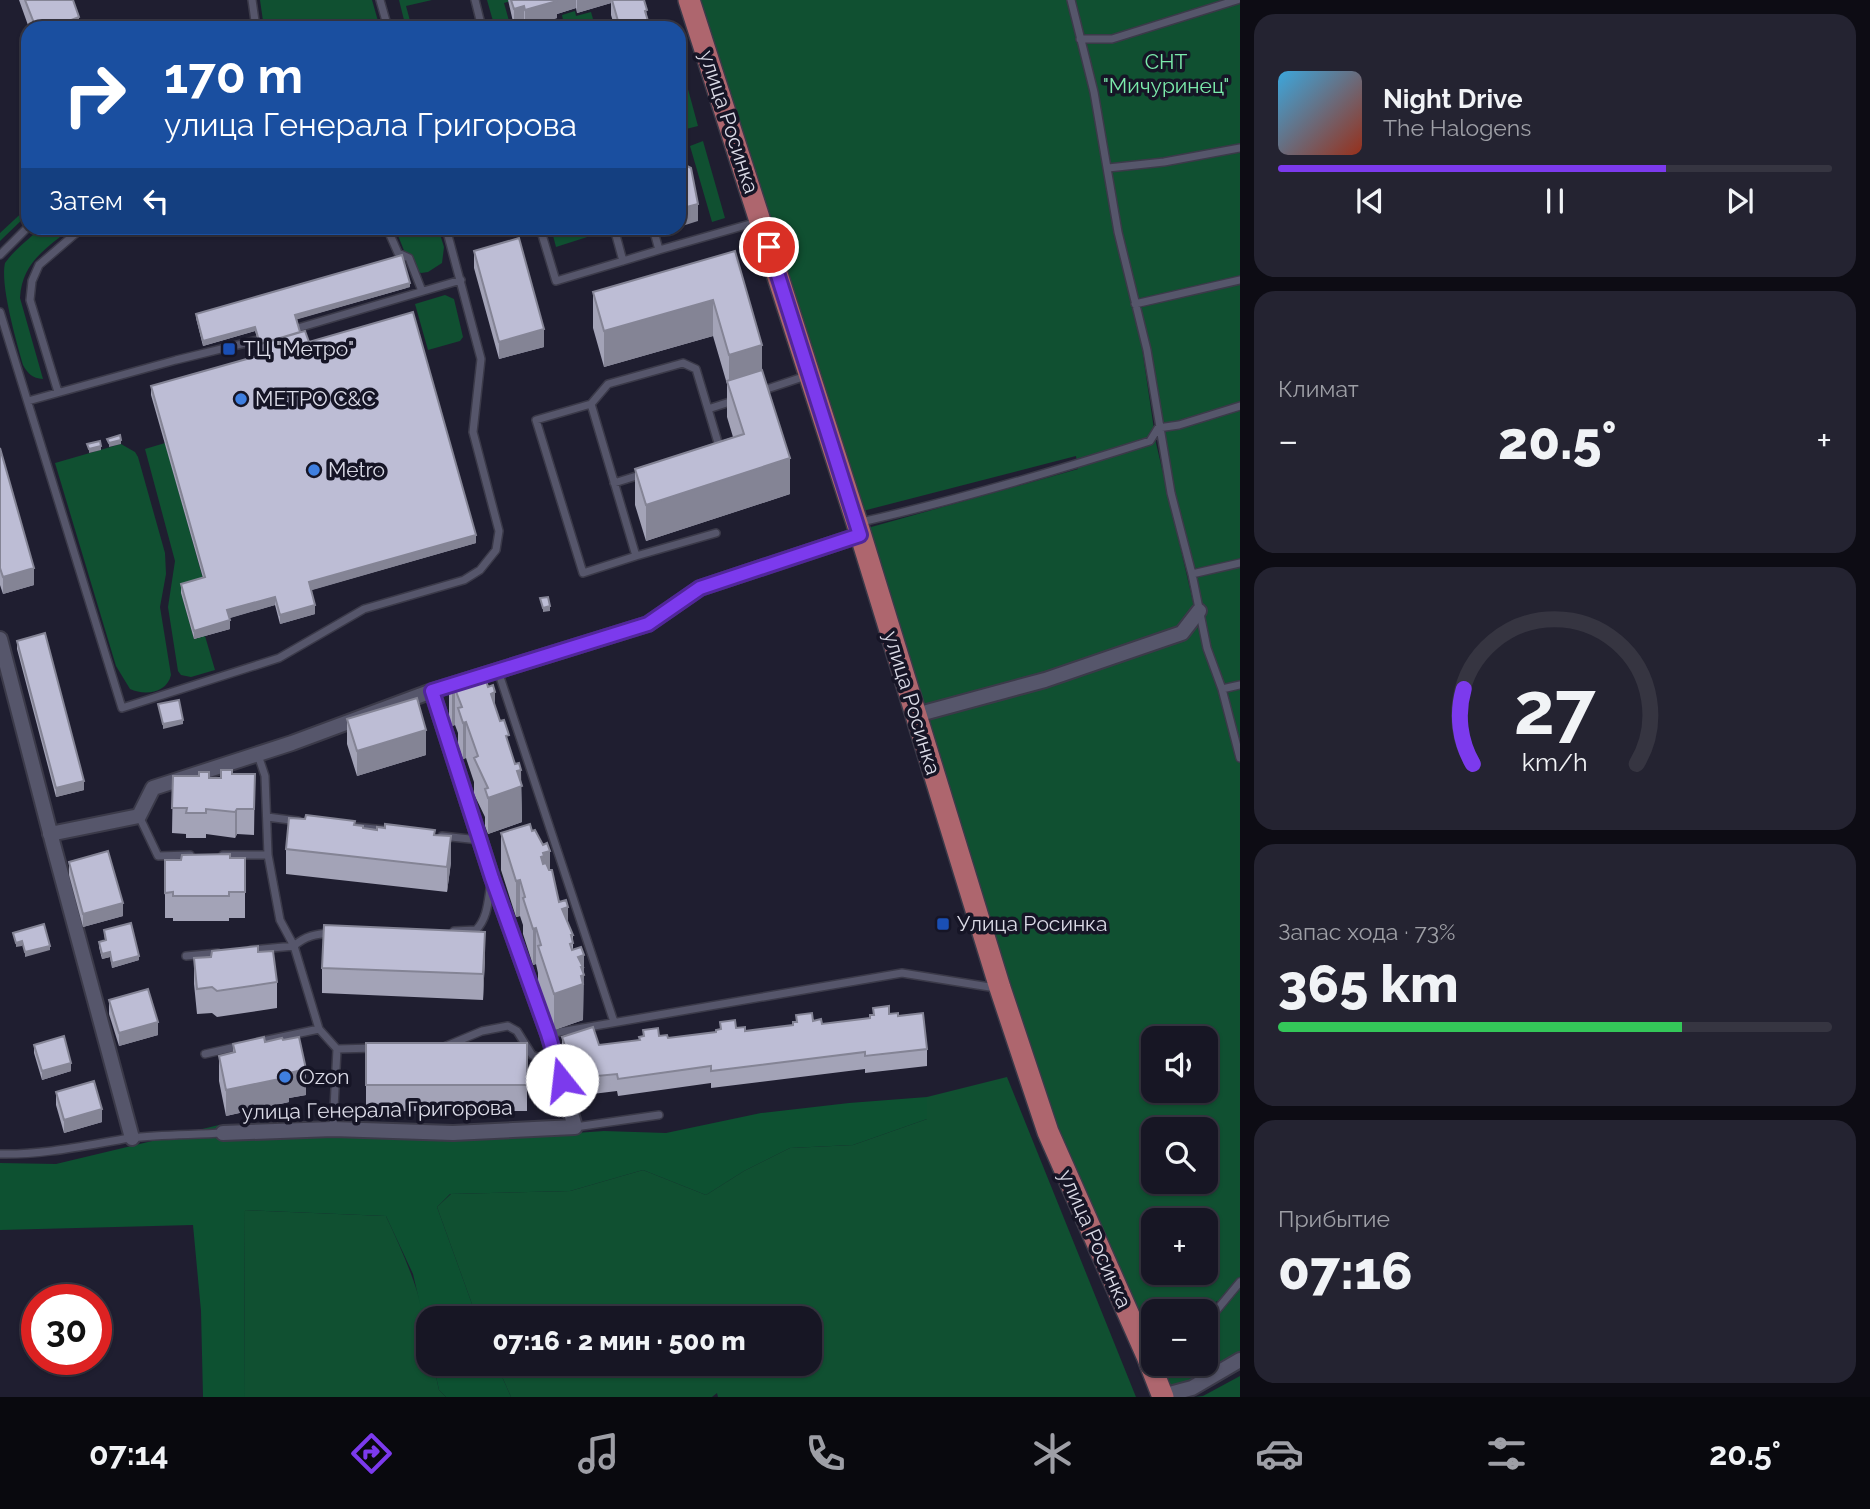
<!DOCTYPE html>
<html lang="ru">
<head>
<meta charset="utf-8">
<style>
  :root { --surface:#171624; --page:#242331; --text:#f1f3f6; --muted:#9e9fa6; --line:#363541; --accent:#7c3aed }
  body { margin:0; font-family:Raleway,sans-serif; background:var(--page); color:var(--text); height:100vh; display:flex; flex-direction:column; font-size:26px; white-space:nowrap }
  * { box-sizing:border-box; margin:0 }
  p { font-size:23px; color:var(--muted) }
  .icon { flex:none; width:38px; height:38px; fill:none; stroke:currentColor; stroke-width:2; stroke-linecap:round; stroke-linejoin:round }
  .map { position:relative; flex:1; overflow:hidden }
  .side { display:flex; flex-direction:column; gap:14px; padding:14px; background:#0d0c14; width:630px }
  .side>* { flex:none }
  .banner { position:absolute; left:21px; top:21px; width:665px; height:214px; border-radius:21px; box-shadow:0 2px 5px #0004,0 0 0 2px var(--line); background:#1a4fa0; color:#fff; overflow:hidden }
  .fabs { position:absolute; left:1141px; top:1026px; display:grid; gap:14px }
  .fabs a { display:grid; place-items:center; width:77px; height:77px; border-radius:14px; background:var(--surface); box-shadow:0 2px 5px #0004,0 0 0 2px var(--line); font-size:35px }
  .speed { position:absolute; left:21px; top:1284px; display:flex; gap:14px; font-size:35px; font-weight:700; text-align:center }
  .speed>* { display:grid; place-content:center; width:91px; height:91px; border-radius:50%; background:var(--surface); box-shadow:0 2px 5px #0004,0 0 0 2px var(--line); line-height:1 }
  .speed .limit { border:10px solid #d22; background:#fff; color:#111 }
  .pin { position:absolute; display:grid; place-items:center; width:60px; height:60px; color:#fff; margin:-30px; border:4px solid #fff; border-radius:50%; box-shadow:0 2px 7px #0007 }
  .me { position:absolute; width:77px; margin:-38px; rotate:344deg; stroke-linejoin:round; filter:drop-shadow(0 0 5px #0008) }
  .turn { display:flex; align-items:center; gap:24px; height:147px; padding:0 28px; font-size:32px }
  .turn .icon { width:91px; height:91px; stroke-width:2.5 }
  .turn b { display:block; font-size:49px; line-height:60px }
  .then { display:flex; align-items:center; height:66px; padding:0 28px; background:#0003; gap:14px; font-size:26px }
  .big { font-size:52px; font-weight:800; line-height:1.1 }
  .side .widget { flex:1; display:flex; flex-direction:column; justify-content:center; gap:10px; min-width:0; padding:0 24px; border-radius:21px; background:var(--page) }
  .side .dial { align-items:center; gap:0 }
  .dial svg { height:182px; overflow:visible; fill:none; stroke:var(--line); stroke-width:7; stroke-linecap:round; text-anchor:middle }
  .dial text { fill:var(--text); stroke:none }
  .song { display:flex; align-items:center; gap:21px }
  .cover { width:84px; height:84px; border-radius:10px; background:linear-gradient(135deg,hsl(200 70% 55%),hsl(10 70% 35%)) }
  .played { height:7px; border-radius:4px; background:linear-gradient(90deg,var(--accent) 70%,var(--line) 70%) }
  .keys { display:flex; justify-content:space-around; direction:ltr }
  .heat { display:flex; justify-content:space-between; align-items:center; font-size:38px; direction:ltr }
  .charge { height:10px; border-radius:5px; background:linear-gradient(90deg,#34c759 73%,var(--line) 0) }
  .trip { position:absolute; left:416px; top:1306px; width:406px; height:70px; border-radius:21px; background:var(--surface); box-shadow:0 2px 5px #0004,0 0 0 2px var(--line); font-weight:800; line-height:70px; text-align:center }
  .tabs { display:flex; height:112px; justify-content:space-around; align-items:center; background:#09090e; color:var(--muted) }
  .tabs .icon { width:49px; height:49px }
  .tabs .selected { color:var(--accent) }
  .tabs b { font-size:32px; color:var(--text) }
  main { display:flex; flex:1; min-height:0 }
  .map>svg:first-child { display:block }
</style>
</head>
<body>
<main>
<div class="map">
<svg width="1240" height="1397" viewBox="0 0 1240 1397">
  <rect width="100%" height="100%" fill="#1f1e30"/>
  <path fill="#105031" fill-rule="evenodd" d="M260 0H372L380 28H264Z
    M399 0H432L406 6 412 28H406Z
    M487 0H514L504 3 511 28H495Z
    M695 0H1240V1360L1162 1396 1153 1363H1206V1323L1222 1301H1217L1206 1314V1311H1153V1351L1035 1085 857 531 1078 469 1076 456 855 513ZM1137 314 1171 493 1207 647 1204 649 1156 443ZM1153 1038H1206V1090H1153ZM1153 1129H1206V1181H1153ZM1153 1220H1206V1272H1153Z
    M575 11 576 16 591 12 593 19 564 25 562 15Z
    M679 56 698 126 686 129 679 105Z
    M703 141 725 218 712 222 690 146Z
    M28 207V214L0 241V233Z
    M41 228H71C46 249 22 262 20 298L43 379C32 378 28 374 23 365 16 340 0 285 5 263 14 250 30 238 41 228Z
    M395 228H438L444 247 442 263 428 272 421 273 411 268Z
    M551 228H564L566 232 580 228H605L606 231 556 247Z
    M445 295 454 299 463 337 460 341 428 350 415 304Z
    M165 443 205 586 181 593 194 639 205 636 215 670 191 677 181 675 178 671 168 607 175 561 145 449Z
    M121 444 135 452 138 457 165 553 166 574 160 607 171 675C167 693 145 696 130 689L116 666 55 463Z
    M1007 1077 1136 1397H718L717 1393 712 1397H511L496 1363H810V1318H477L437 1207 451 1194 570 1191 643 1170 706 1195 744 1171 790 1148 853 1145 927 1119V1097Z
    M244 1210 386 1216C408 1264 429 1309 429 1363H433L439 1390 446 1397H245Z
    M1240 1376V1397H1195L1203 1396Z"/>
  <path fill="#0d5131" d="M927 1097V1119L853 1145 790 1148 744 1171 706 1195 643 1170 570 1191 450 1194 437 1207 477 1318H429V1343L413 1274 386 1216 244 1210 245 1397H203L201 1311 193 1225 0 1230V1163L56 1164 219 1125 277 1126 463 1141 604 1131 666 1133 761 1113 849 1103Z
    M433 1363H496L511 1397H446L439 1390Z"/>
  <g fill="none" stroke-linecap="round" stroke-linejoin="round">
    <defs>
      <path id="service" d="M252 0 256 28
        M380 0 388 28
        M475 0 482 28
        M1071 0 1094 92 1118 232 1147 350 1171 493 1192 574 1207 648 1222 689 1240 758
        M1080 39H1112L1237 0
        M1108 168 1164 162 1240 148
        M387 228 398 253 409 258 422 291
        M540 228 556 281 623 261
        M614 228 623 261 659 250
        M653 228 659 250 757 222
        M0 255 28 227
        M1135 304 1240 280
        M0 312 122 708 279 658 364 609 464 580 480 570 496 550 499 531 473 432 481 359 446 228
        M298 328 461 280
        M761 391 806 376
        M58 392 30 300 32 281 39 265 82 228
        M28 401 176 360 258 340
        M591 404 536 420 583 573 636 556
        M708 409 696 369 683 363 608 384 591 404 636 556 716 533
        M717 449 719 446 708 409 736 400
        M614 483 643 474
        M861 522C959 500 1055 471 1150 441L1158 428 1179 425 1240 406
        M1192 574 1240 563
        M498 671 614 1022
        M1222 689 1240 685
        M139 816 158 856 190 855
        M267 817 298 821
        M355 827 385 830
        M442 836 479 840
        M223 855H268
        M454 931 476 930C488 918 488 900 491 883
        M330 933C316 934 305 936 294 946L319 1029 337 1049 333 1128
        M251 950 294 946 280 920 268 855 265 776 258 755
        M186 956 218 953
        M548 1034 902 973 996 988
        M258 1042 319 1029
        M446 1046 482 1031 508 1026 517 1031 532 1055 540 1058 554 1056
        M337 1049 375 1048
        M205 1054 240 1046
        M575 1127 659 1115
        M0 1154C44 1155 87 1145 130 1138 161 1134 193 1135 223 1133
        M1206 1323 1240 1282"/>
      <path id="minor" d="M0 639 53 844 132 1138
        M916 715 1045 680 1182 633 1199 611
        M50 834 139 816 153 788 292 743 432 691
        M223 1133 333 1129 453 1133 575 1127 548 1034 492 878 432 691 648 624 700 588 860 535
        M1162 1396 1192 1388 1240 1360"/>
      <path id="primary" d="M689 0 857 523 1000 988 1048 1132 1147 1356 1163 1397"/>
    </defs>
    <use href="#service" stroke="#3b3a49" stroke-width="10"/>
    <use href="#minor" stroke="#3b3a49" stroke-width="18"/>
    <use href="#primary" stroke="#3b3a49" stroke-width="24"/>
    <use href="#service" stroke="#56566b" stroke-width="7"/>
    <use href="#minor" stroke="#56566b" stroke-width="14"/>
    <use href="#primary" stroke="#ae666e" stroke-width="21"/>
  </g>
  <path fill="#a3a3b7" d="M19 0H73L79 28H29Z
    M508 0H644L648 21V28H615L611 15V3L577 13 576 8 557 14V18L525 27 524 23 514 26Z
    M474 251 544 347 499 359 474 268Z
    M735 251 790 494 646 541 635 505V469L733 437 727 417V384L713 336 604 367 593 328V292Z
    M410 287 297 319 300 332 476 543 311 590 315 614 280 624 275 605 229 618 230 629 194 639 181 593V584L203 578 151 395V386L258 356 257 345 259 344 255 331 203 346 196 318V314Z
    M0 448 34 585 3 594 0 585Z
    M17 641 84 790 56 797 17 649Z
    M449 683 495 706 521 783 522 822 488 834 485 826V817L474 794V782L466 758 463 759 458 745V733L455 725 452 726 449 719Z
    M347 719 426 755 357 776 347 744Z
    M232 774H255L254 835 237 834 235 838 206 834V838H186V834L172 833 173 776 221 778Z
    M305 819 355 825 363 828 435 835 451 862 447 892 286 874V849Z
    M532 831 550 870 559 902 573 935V949L584 955 583 1020 554 1030 538 982V973L536 964 533 965 523 934V925L520 916 516 917 501 870V833Z
    M230 858H245V918H229V921H173V918H165V860Z
    M69 862 123 916 83 927 69 875Z
    M104 930 139 960 112 968 110 957 102 959 99 947V942L105 941Z
    M258 952 277 982V1008L217 1017 212 1013 197 1014 194 984V958Z
    M485 957 483 1000 322 993V968Z
    M109 1000 158 1035 119 1046 109 1014Z
    M873 1008 898 1016 927 1049V1066L865 1073V1069L711 1088V1083L618 1096 617 1091 576 1096 562 1055V1037L599 1045 639 1040 643 1037V1030L668 1038 716 1032 720 1029V1022L745 1031 793 1025 796 1022V1015L822 1024 870 1018 873 1015Z
    M265 1042 306 1095 289 1098V1102L226 1116 219 1081V1056L233 1053V1044Z
    M366 1043H527V1111H366Z
    M34 1045 71 1071 42 1080 34 1053Z
    M56 1092 102 1122 64 1133 56 1105Z"/>
  <path fill="#848495" d="M556 0H576V8L557 14V18L525 27V10Z
    M577 0H611V3L577 13Z
    M524 6V23L514 26V9Z
    M79 17V28H51Z
    M698 204V221L679 227V209Z
    M410 283V287L295 320V315Z
    M713 300V336L604 367V331Z
    M255 327V331L203 346V341Z
    M544 329V347L499 359V342Z
    M762 345V381L729 387V355Z
    M121 440V444L109 447V443Z
    M101 446V450L89 453V449Z
    M790 458V494L646 541V505Z
    M476 535V543L309 591V582Z
    M34 568V585L3 594V577Z
    M275 597V605L227 619V610Z
    M315 605V614L280 624V615Z
    M550 606V611L543 612V608Z
    M230 620V629L194 639V631Z
    M455 689V725L452 726V690Z
    M495 692V729L491 694Z
    M183 720V724L163 729V724Z
    M466 722V758L463 759V723Z
    M426 730V755L357 776V751Z
    M521 770 522 822 488 834V798L517 771Z
    M84 781V790L56 797V788Z
    M237 809V834L235 838V812Z
    M451 836V862L447 892V867Z
    M550 851V887L541 857 543 853Z
    M520 880V916L516 917V881Z
    M123 903V916L83 927V914Z
    M568 907V943L562 909Z
    M536 928V964L533 965V929Z
    M485 932V957L483 1000V974Z
    M22 941V946L16 947V943Z
    M50 946V950L25 957V952Z
    M110 952V957L102 959V954Z
    M584 955 583 1020 554 1030V994L578 957Z
    M139 956V960L112 968V963Z
    M158 1022V1035L119 1046V1033Z
    M71 1063V1071L42 1080V1071Z
    M306 1069V1095L289 1098V1102L226 1116V1090Z
    M102 1109V1122L64 1133V1120Z"/>
  <path fill="#bdbdd5" stroke="#848495" stroke-width="2" d="M25 0H73L79 17 51 28H36Z
    M511 0H556L557 1 525 10 524 6 514 9Z
    M612 0H644L647 10 645 11 648 21H646L648 28H620Z
    M679 136 687 166 691 168 698 204 679 209Z
    M519 238 544 329 499 342 474 251Z
    M735 251 762 345 729 355 713 300 604 331 593 292Z
    M402 255 410 283 295 315 300 332 260 344 255 327 203 341 196 314Z
    M413 312 476 535 309 582 315 605 280 615 275 597 227 610 230 620 194 631 181 584 205 577 151 386 261 355 257 345 301 332 305 331 309 342Z
    M762 370 790 458 646 505 635 469 744 434 727 381Z
    M120 435 121 440 109 443 107 439Z
    M100 441 101 446 89 449 87 444Z
    M0 448 34 568 3 577 0 568Z
    M548 597 550 606 543 608 540 598Z
    M45 633 84 781 56 788 17 641Z
    M483 671 488 687 493 685 495 692 491 694 500 721 504 720 509 735 506 736 515 764 519 763 521 770 517 771 522 786 488 798 485 789 488 788 474 758 478 756 466 722 463 723 458 708 462 707 455 689 452 690 449 683Z
    M417 698 426 730 357 751 347 719Z
    M179 700 183 720 163 724 158 704Z
    M221 770H232V774H255L254 809H237L235 812 206 809V813H186L187 808H172L173 776H199V772H209V778H221Z
    M306 815 355 821 354 825 363 826V828L377 830V827L385 828V824L435 830 434 835 451 836 447 867 286 849 289 818 305 819Z
    M530 824 532 831 535 830 543 845 547 843 550 851 543 853 544 856 541 857 543 864 546 863 549 870H552L559 902 566 900 568 907 562 909 573 935H571L573 943 570 944 572 950 581 947 584 955 578 957 583 967H581L584 975 581 976 583 984 554 994 538 946 541 945 536 928 533 929 523 898 525 897 520 880 516 881 501 833Z
    M108 851 123 903 83 914 69 862Z
    M230 854V858H245V892H229V896H173V892L165 893V860H181L182 855Z
    M131 923 139 956 112 963 110 952 102 954 99 942 106 940 104 930Z
    M44 924 50 946 25 952 22 941 16 943 13 933Z
    M324 925 485 932 483 974 322 968Z
    M258 946V952L273 951 277 982 217 991 212 987 197 989 194 958 211 957 212 951Z
    M148 989 158 1022 119 1033 109 1000Z
    M889 1006V1014L898 1013V1016L923 1013 927 1049 865 1056V1052L711 1071V1066L618 1079 617 1074 576 1078 562 1037 593 1027 599 1045 640 1040 639 1037 644 1036 643 1030 658 1028 659 1036 667 1035 668 1038 716 1032V1030L721 1029 720 1022 735 1020 736 1028 745 1027V1031L793 1025V1022H797L796 1015 812 1013 813 1021 821 1019 822 1024 870 1018V1015H874L873 1008Z
    M64 1036 71 1063 42 1071 34 1045Z
    M264 1037 265 1042 282 1038 283 1040 299 1037 306 1069 289 1073V1077L226 1090 219 1056 235 1052 233 1044Z
    M366 1043H527V1085H366Z
    M94 1081 102 1109 64 1120 56 1092Z"/>
  <g fill="none" stroke-linecap="round" stroke-linejoin="round">
    <defs>
      <path id="route" d="M562 1080 548 1034 492 878 432 691 648 624 700 588 860 535 769 247"/>
    </defs>
    <use href="#route" stroke="#51269a" stroke-width="18"/>
    <use href="#route" stroke="#7c3aed" stroke-width="12"/>
  </g>
  <g fill="#1a4fb4" stroke="#161526" stroke-width="2.5">
    <rect x="222" y="342" width="14" height="14" rx="3.5"/>
    <rect x="936" y="917" width="14" height="14" rx="3.5"/>
  </g>
  <g fill="#3f7fe0" stroke="#161526" stroke-width="2.5">
    <circle cx="241" cy="399" r="7"/>
    <circle cx="314" cy="470" r="7"/>
    <circle cx="285" cy="1077" r="7"/>
  </g>
  <g text-anchor="middle" stroke-width="7" stroke-linejoin="round" paint-order="stroke">
    <g font-size="21" fill="#7bebab" stroke="#161526">
      <text x="1166" y="69">СНТ<tspan x="1166" dy="24">"Мичуринец"</tspan></text>
    </g>
    <g font-size="21" fill="#dadae6" stroke="#161526">
      <text transform="translate(729 122) rotate(72)" y="7">улица Росинка</text>
      <text transform="translate(912 703) rotate(73)" y="7">улица Росинка</text>
      <text transform="translate(377 1110) rotate(-1)" y="7">улица Генерала Григорова</text>
      <text transform="translate(1095 1239) rotate(66)" y="7">улица Росинка</text>
    </g>
    <g font-size="21" fill="#dadae6" stroke="#161526" text-anchor="start">
      <text x="243" y="356">ТЦ "Метро"</text>
      <text x="255" y="406">МЕТРО С&amp;С</text>
      <text x="328" y="477">Metro</text>
      <text x="957" y="931">Улица Росинка</text>
      <text x="299" y="1084">Ozon</text>
    </g>
  </g>
</svg>
<div class="fabs">
<a><svg class="icon" aria-label="sound" viewBox="0 0 24 24"><path d="M4 9h4l5-4v14l-5-4H4zM17 9q2 3 0 6"/></svg></a>
<a><svg class="icon" aria-label="search" viewBox="0 0 24 24"><circle cx="10" cy="10" r="6"/><path d="M15 15l6 6"/></svg></a>
<a>+</a>
<a>−</a>
</div>
<div class="speed"><div class="limit">30</div></div>
<div class="pin" style="left:769px;top:247px;background:#d93025"><svg class="icon" aria-label="arrive" viewBox="0 0 24 24"><path d="M6 21V4h12l-3 4 3 4H6"/></svg></div>
<svg class="me" style="left:562px;top:1080px" viewBox="-20 -20 40 40"><circle r="19" fill="#fff"/><path d="M0-13L10 11 0 6-10 11z" fill="#7c3aed"/></svg>
<div class="trip">07:16 · 2 мин · 500 m</div>
<div class="banner">
<div class="turn"><svg class="icon" aria-label="right" viewBox="0 0 24 24"><path d="M7 20v-9h11M14 6l5 5-5 5"/></svg><div><b>170 m</b>улица Генерала Григорова</div></div>
<div class="then">Затем<svg class="icon" aria-label="left" viewBox="0 0 24 24"><path d="M17 20v-9H6M10 6l-5 5 5 5"/></svg></div>
</div>
</div>
<section class="side">
<div class="widget">
<div class="song"><i class="cover"></i><div><b>Night Drive</b><p>The Halogens</p></div></div>
<div class="played"></div>
<div class="keys"><svg class="icon" aria-label="previous" viewBox="0 0 24 24"><path d="M18 5L8 12l10 7zM5 5v14"/></svg><svg class="icon" aria-label="pause" viewBox="0 0 24 24"><path d="M8 5v14M16 5v14"/></svg><svg class="icon" aria-label="next" viewBox="0 0 24 24"><path d="M6 5l10 7-10 7zM19 5v14"/></svg></div>
</div>
<div class="widget"><p>Климат</p>
<div class="heat"><a>−</a><b class="big">20.5°</b><a>+</a></div>
</div>
<div class="widget dial"><svg viewBox="0 0 100 80">
<path d="M14 69A42 42 0 1 1 86 69"/>
<path d="M14 69A42 42 0 0 1 10 36" stroke="#7c3aed"/>
<text x="50" y="56" font-size="32" font-weight="700">27</text>
<text x="50" y="72" font-size="11">km/h</text>
</svg></div>
<div class="widget"><p>Запас хода · 73%</p><b class="big">365 km</b><div class="charge"></div></div>
<div class="widget"><p>Прибытие</p><b class="big">07:16</b></div>
</section>
</main>
<nav class="tabs">
<b>07:14</b>
<svg class="icon selected" aria-label="directions" viewBox="0 0 24 24"><path d="M12 3l9 9-9 9-9-9zM9 14v-3h6M13 9l2 2-2 2"/></svg>
<svg class="icon" aria-label="music" viewBox="0 0 24 24"><path d="M9 18V5l10-2v13"/><circle cx="6" cy="18" r="3"/><circle cx="16" cy="16" r="3"/></svg>
<svg class="icon" aria-label="phone" viewBox="0 0 24 24"><path d="M5 4h4l2 5-3 2q2 4 5 5l2-3 5 2v4C11 20 4 13 5 4z"/></svg>
<svg class="icon" aria-label="climate" viewBox="0 0 24 24"><path d="M12 3v18M4 7l16 10M4 17L20 7"/></svg>
<svg class="icon" aria-label="car" viewBox="0 0 24 24"><path d="M5 17H2v-5l4-1 3-4h7l3 4 3 1v5h-3M9 17h6M6 11h13"/><circle cx="7" cy="17" r="2"/><circle cx="17" cy="17" r="2"/></svg>
<svg class="icon" aria-label="filters" viewBox="0 0 24 24"><path d="M4 7h16M4 17h16"/><circle cx="9" cy="7" r="2"/><circle cx="15" cy="17" r="2"/></svg>
<b>20.5°</b>
</nav>
</body>
</html>
